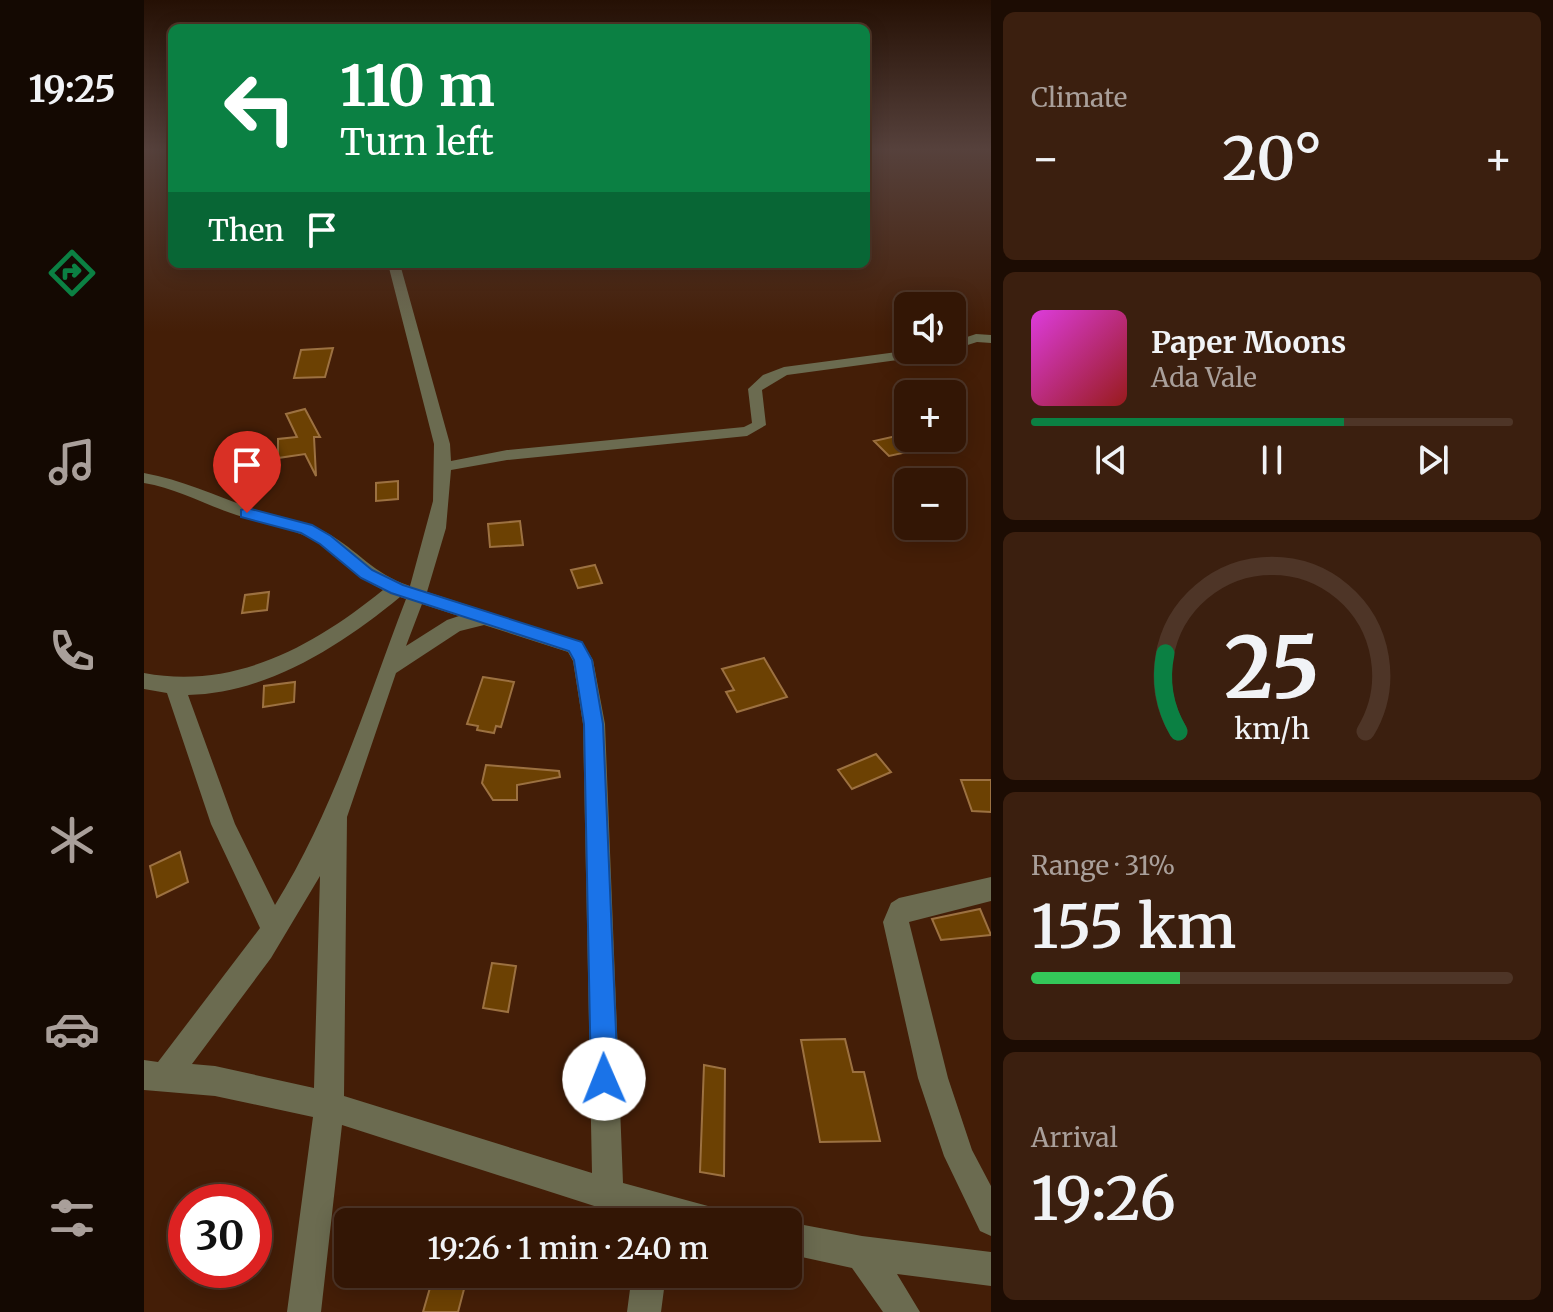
<!DOCTYPE html>
<html lang="en">
<head>
<meta charset="utf-8">
<style>
  :root { --surface:#331605; --page:#3b1f0f; --text:#f1f3f6; --muted:#a99f9a; --line:#4e3527; --accent:#0b8043 }
  body { margin:0; font-family:Merriweather,serif; background:var(--page); color:var(--text); height:100vh; display:flex; flex-direction:column; font-size:30px; white-space:nowrap }
  * { box-sizing:border-box; margin:0 }
  p { font-size:26px; color:var(--muted) }
  .icon { flex:none; width:44px; height:44px; fill:none; stroke:currentColor; stroke-width:2; stroke-linecap:round; stroke-linejoin:round }
  .map { position:relative; flex:1; overflow:hidden }
  .details { display:flex; flex-direction:column; gap:12px; padding:12px; background:#1c0c03; width:562px }
  .details>* { flex:none }
  .top-card { position:absolute; left:24px; top:24px; width:702px; height:244px; border-radius:12px; box-shadow:0 4px 20px #0003,0 0 0 2px var(--line); background:#0b8043; color:#fff; overflow:hidden }
  .fabs { position:absolute; left:750px; top:292px; display:grid; gap:16px }
  .fabs a { display:grid; place-items:center; width:72px; height:72px; border-radius:12px; background:var(--surface); box-shadow:0 4px 20px #0003,0 0 0 2px var(--line); font-size:40px }
  .speed { position:absolute; left:24px; top:1184px; display:flex; gap:16px; font-size:40px; font-weight:700; text-align:center }
  .speed>* { display:grid; place-content:center; width:104px; height:104px; border-radius:50%; background:var(--surface); box-shadow:0 4px 20px #0003,0 0 0 2px var(--line); line-height:1 }
  .speed .limit { border:12px solid #d22; background:#fff; color:#111 }
  .pin { position:absolute; display:grid; place-items:center; width:68px; height:68px; color:#fff; margin:-82px -34px; border-radius:50% 50% 50% 0; rotate:-45deg; box-shadow:0 0 8px #0007 }
  .pin .icon { rotate:45deg }
  .me { position:absolute; width:88px; margin:-44px; rotate:359deg; stroke-linejoin:round; filter:drop-shadow(0 0 6px #0008) }
  .turn { display:flex; align-items:center; gap:28px; height:168px; padding:0 40px; font-size:36px }
  .turn .icon { width:104px; height:104px; stroke-width:2.5 }
  .turn b { display:block; font-size:56px; line-height:68px }
  .then { display:flex; align-items:center; height:76px; padding:0 40px; background:#0003; gap:16px; font-size:30px }
  .big { font-size:60px; font-weight:600; line-height:1.1 }
  .details .widget { flex:1; display:flex; flex-direction:column; justify-content:center; gap:12px; min-width:0; padding:0 28px; border-radius:12px; background:var(--page) }
  .details .dial { align-items:center; gap:0 }
  .dial svg { height:208px; overflow:visible; fill:none; stroke:var(--line); stroke-width:7; stroke-linecap:round; text-anchor:middle }
  .dial text { fill:var(--text); stroke:none }
  .song { display:flex; align-items:center; gap:24px }
  .cover { width:96px; height:96px; border-radius:12px; background:linear-gradient(135deg,hsl(300 70% 55%),hsl(0 70% 35%)) }
  .played { height:8px; border-radius:4px; background:linear-gradient(90deg,var(--accent) 65%,var(--line) 65%) }
  .keys { display:flex; justify-content:space-around; direction:ltr }
  .heat { display:flex; justify-content:space-between; align-items:center; font-size:44px; direction:ltr }
  .charge { height:12px; border-radius:6px; background:linear-gradient(90deg,#34c759 31%,var(--line) 0) }
  .trip { position:absolute; left:190px; top:1208px; width:468px; height:80px; border-radius:12px; background:var(--surface); box-shadow:0 4px 20px #0003,0 0 0 2px var(--line); font-weight:600; line-height:80px; text-align:center }
  main { display:flex; flex:1; min-height:0 }
  .tab-bar { display:flex; flex-direction:column; width:144px; justify-content:space-around; align-items:center; background:#140902; color:var(--muted) }
  .tab-bar .icon { width:56px; height:56px }
  .tab-bar .active { color:var(--accent) }
  .tab-bar b { font-size:36px; color:var(--text) }
  .map>svg:first-child { display:block }
</style>
</head>
<body>
<main>
<nav class="tab-bar">
<b>19:25</b>
<svg class="icon active" aria-label="directions" viewBox="0 0 24 24"><path d="M12 3l9 9-9 9-9-9zM9 14v-3h6M13 9l2 2-2 2"/></svg>
<svg class="icon" aria-label="music" viewBox="0 0 24 24"><path d="M9 18V5l10-2v13"/><circle cx="6" cy="18" r="3"/><circle cx="16" cy="16" r="3"/></svg>
<svg class="icon" aria-label="phone" viewBox="0 0 24 24"><path d="M5 4h4l2 5-3 2q2 4 5 5l2-3 5 2v4C11 20 4 13 5 4z"/></svg>
<svg class="icon" aria-label="climate" viewBox="0 0 24 24"><path d="M12 3v18M4 7l16 10M4 17L20 7"/></svg>
<svg class="icon" aria-label="car" viewBox="0 0 24 24"><path d="M5 17H2v-5l4-1 3-4h7l3 4 3 1v5h-3M9 17h6M6 11h13"/><circle cx="7" cy="17" r="2"/><circle cx="17" cy="17" r="2"/></svg>
<svg class="icon" aria-label="filters" viewBox="0 0 24 24"><path d="M4 7h16M4 17h16"/><circle cx="9" cy="7" r="2"/><circle cx="15" cy="17" r="2"/></svg>
</nav>
<div class="map">
<svg width="847" height="1312" viewBox="0 0 847 1312">
  <rect width="100%" height="100%" fill="#441e07"/>
  <path fill="#6c4103" stroke="#9c7141" stroke-width="2" d="M189 348 181 377 150 378 157 350Z
    M161 409 176 437H170L172 476 161 454 134 458V439L153 437 142 414Z
    M752 436 768 451 745 456 730 441Z
    M254 481V499L232 501V483Z
    M376 521 379 545 346 547 344 524Z
    M451 565 458 583 434 588 427 570Z
    M125 592 123 610 98 613 101 595Z
    M620 658 643 697 593 712 582 692 590 690 578 669Z
    M339 677 370 682 357 727 352 726 350 733 333 730 334 726 323 724Z
    M151 682 150 702 119 707 120 686Z
    M732 754 747 772 708 789 694 770Z
    M342 765 415 771 416 777 373 785V800H349L338 783Z
    M817 780H847V812L828 811Z
    M36 852 44 882 13 897 6 866Z
    M836 909 847 935 797 940 788 919Z
    M348 963 372 966 364 1012 339 1008Z
    M701 1039 709 1072H720L736 1141 676 1142 657 1040Z
    M560 1065 581 1069 580 1176 556 1172Z
    M290 1274H324L314 1312H279Z"/>
  <g fill="none" stroke-linecap="round" stroke-linejoin="round">
    <path fill="#6b6b50" fill-rule="evenodd" d="M244 264H256L306 444 307 461 363 450 600 427 608 423 604 389 619 375 640 367 768 350H805L798 354 643 375 618 390 622 425 603 436 363 460 307 470 302 528 283 592 438 642 449 660 461 724 479 1183 564 1206 575 1211 580 1222H500L198 1125 177 1312H143L169 1117 71 1096 0 1090V1060L14 1062 116 928 67 824 23 693 0 689V673C91 690 170 646 239 590 214 578 198 559 174 543 152 528 124 526 99 517 65 507 35 489 0 483V473C38 480 70 495 106 508 132 517 159 520 183 533 214 550 229 574 266 586L289 501 290 444ZM256 597 262 599C222 703 190 810 131 905L91 824 44 695C122 694 198 645 256 597ZM278 604 315 616 303 620 262 646ZM340 625 424 652 429 661 439 724 448 1173 200 1096 203 817 252 673 316 631ZM176 876 170 1088 71 1066 48 1064 127 958Z
      M832 334 847 335V343L833 342 808 350V342Z
      M847 877V901L765 922 804 1078 828 1150 847 1186V1236L836 1231 800 1156 774 1078 739 922 747 903 755 898Z
      M643 1222H644L718 1236 847 1252V1286L753 1274 776 1312H739L708 1268 644 1254Z
      M488 1274H522L517 1312H483Z"/>
  </g>
  <linearGradient id="sky" x2="0" y2="1"><stop stop-color="#251004"/><stop offset="0.45" stop-color="#56413c"/><stop offset="1" stop-color="#56413c" stop-opacity="0"/></linearGradient>
  <rect width="847" height="332" fill="url(#sky)"/>
  <path fill="#1a73e8" stroke="#114b97" stroke-width="2" d="M103 508 168 525 187 536 228 570 259 585 438 642 448 660 459 724 474 1079 470 1088 460 1092 451 1088 447 1079 440 724 430 660 425 651 247 593 217 578 176 544 157 533 97 517V510Z"/>
</svg>
<div class="fabs">
<a><svg class="icon" aria-label="sound" viewBox="0 0 24 24"><path d="M4 9h4l5-4v14l-5-4H4zM17 9q2 3 0 6"/></svg></a>
<a>+</a>
<a>−</a>
</div>
<div class="speed"><div class="limit">30</div></div>
<div class="pin" style="left:103px;top:513px;background:#d93025"><svg class="icon" aria-label="arrive" viewBox="0 0 24 24"><path d="M6 21V4h12l-3 4 3 4H6"/></svg></div>
<svg class="me" style="left:460px;top:1079px" viewBox="-20 -20 40 40"><circle r="19" fill="#fff"/><path d="M0-13L10 11 0 6-10 11z" fill="#1a73e8"/></svg>
<div class="trip">19:26 · 1 min · 240 m</div>
<div class="top-card">
<div class="turn"><svg class="icon" aria-label="left" viewBox="0 0 24 24"><path d="M17 20v-9H6M10 6l-5 5 5 5"/></svg><div><b>110 m</b>Turn left</div></div>
<div class="then">Then<svg class="icon" aria-label="arrive" viewBox="0 0 24 24"><path d="M6 21V4h12l-3 4 3 4H6"/></svg></div>
</div>
</div>
<section class="details">
<div class="widget"><p>Climate</p>
<div class="heat"><a>−</a><b class="big">20°</b><a>+</a></div>
</div>
<div class="widget">
<div class="song"><i class="cover"></i><div><b>Paper Moons</b><p>Ada Vale</p></div></div>
<div class="played"></div>
<div class="keys"><svg class="icon" aria-label="previous" viewBox="0 0 24 24"><path d="M18 5L8 12l10 7zM5 5v14"/></svg><svg class="icon" aria-label="pause" viewBox="0 0 24 24"><path d="M8 5v14M16 5v14"/></svg><svg class="icon" aria-label="next" viewBox="0 0 24 24"><path d="M6 5l10 7-10 7zM19 5v14"/></svg></div>
</div>
<div class="widget dial"><svg viewBox="0 0 100 80">
<path d="M14 69A42 42 0 1 1 86 69"/>
<path d="M14 69A42 42 0 0 1 9 39" stroke="#0b8043"/>
<text x="50" y="56" font-size="32" font-weight="700">25</text>
<text x="50" y="72" font-size="11">km/h</text>
</svg></div>
<div class="widget"><p>Range · 31%</p><b class="big">155 km</b><div class="charge"></div></div>
<div class="widget"><p>Arrival</p><b class="big">19:26</b></div>
</section>
</main>
</body>
</html>
